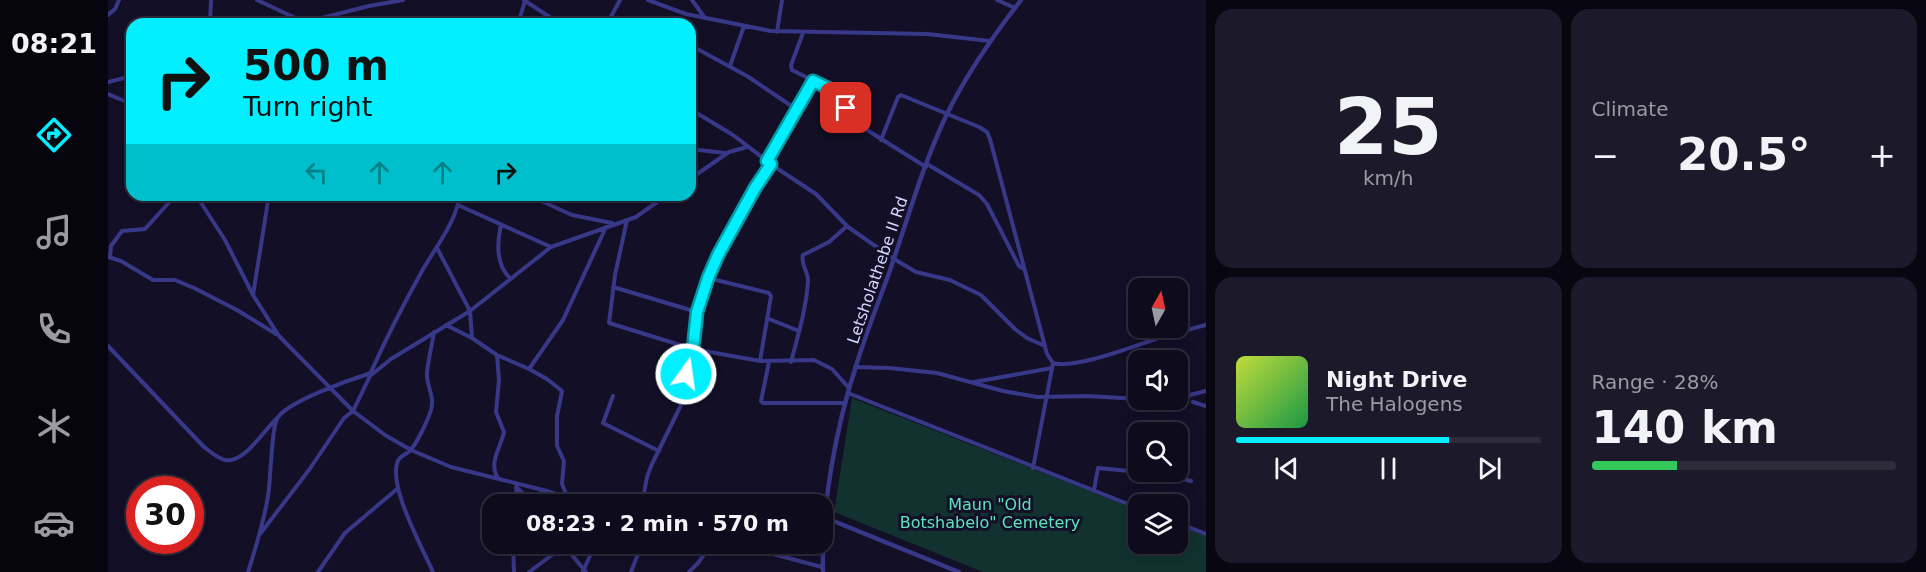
<!DOCTYPE html>
<html lang="en">
<head>
<meta charset="utf-8">
<style>
  :root { --surface:#0e0b1d; --page:#1c192a; --text:#f1f3f6; --muted:#9b9ba4; --line:#2e2b3b; --accent:#01efff }
  body { margin:0; font-family:"DejaVu Sans",sans-serif; background:var(--page); color:var(--text); height:100vh; display:flex; flex-direction:column; font-size:22px; white-space:nowrap }
  * { box-sizing:border-box; margin:0 }
  p { font-size:20px; color:var(--muted) }
  .icon { flex:none; width:33px; height:33px; fill:none; stroke:currentColor; stroke-width:2; stroke-linecap:round; stroke-linejoin:round }
  .map { position:relative; flex:1; overflow:hidden }
  .side { display:flex; flex-direction:column; gap:9px; padding:9px; background:#080610; width:720px }
  .side>* { flex:none }
  .banner { position:absolute; left:18px; top:18px; width:570px; height:183px; border-radius:18px; box-shadow:0 3px 15px #0003,0 0 0 2px var(--line); background:#01efff; color:#111; overflow:hidden }
  .needle { width:39px; rotate:9deg }
  .controls { position:absolute; left:1020px; top:278px; display:grid; gap:12px }
  .controls a { display:grid; place-items:center; width:60px; height:60px; border-radius:12px; background:var(--surface); box-shadow:0 3px 15px #0003,0 0 0 2px var(--line); font-size:30px }
  .speed { position:absolute; left:18px; top:476px; display:flex; gap:12px; font-size:30px; font-weight:700; text-align:center }
  .speed>* { display:grid; place-content:center; width:78px; height:78px; border-radius:50%; background:var(--surface); box-shadow:0 3px 15px #0003,0 0 0 2px var(--line); line-height:1 }
  .speed .limit { border:9px solid #d22; background:#fff; color:#111 }
  .pin { position:absolute; display:grid; place-items:center; width:51px; height:51px; color:#fff; margin:-26px; border-radius:12px; box-shadow:0 3px 9px #0006 }
  .me { position:absolute; width:66px; margin:-33px; rotate:14deg; stroke-linejoin:round; filter:drop-shadow(0 0 4px #0008) }
  .turn { display:flex; align-items:center; gap:21px; height:126px; padding:0 18px; font-size:27px }
  .turn .icon { width:78px; height:78px; stroke-width:2.5 }
  .turn b { display:block; font-size:42px; line-height:51px }
  .lanes { display:flex; align-items:center; height:57px; padding:0 18px; background:#0003; justify-content:center; gap:30px; direction:ltr }
  .lanes .off { opacity:.35 }
  .big { font-size:45px; font-weight:700; line-height:1.1 }
  .side .widget { flex:1; display:flex; flex-direction:column; justify-content:center; gap:9px; min-width:0; padding:0 21px; border-radius:18px; background:var(--page) }
  .side .dial { align-items:center; gap:0 }
  .dial b { font-size:78px; line-height:1 }
  .song { display:flex; align-items:center; gap:18px }
  .cover { width:72px; height:72px; border-radius:9px; background:linear-gradient(135deg,hsl(70 70% 55%),hsl(140 70% 35%)) }
  .played { height:6px; border-radius:3px; background:linear-gradient(90deg,var(--accent) 70%,var(--line) 70%) }
  .keys { display:flex; justify-content:space-around; direction:ltr }
  .heat { display:flex; justify-content:space-between; align-items:center; font-size:33px; direction:ltr }
  .charge { height:9px; border-radius:4px; background:linear-gradient(90deg,#34c759 28%,var(--line) 0) }
  .side .tiles { flex:1; display:grid; gap:9px; grid-template-columns:repeat(2,1fr) }
  .trip { position:absolute; left:374px; top:494px; width:351px; height:60px; border-radius:18px; background:var(--surface); box-shadow:0 3px 15px #0003,0 0 0 2px var(--line); font-weight:700; line-height:60px; text-align:center }
  main { display:flex; flex:1; min-height:0 }
  .menu { display:flex; flex-direction:column; width:108px; justify-content:space-around; align-items:center; background:#06040c; color:var(--muted) }
  .menu .icon { width:42px; height:42px }
  .menu .active { color:var(--accent) }
  .menu b { font-size:27px; color:var(--text) }
  .map>svg:first-child { display:block }
</style>
</head>
<body>
<main>
<nav class="menu">
<b>08:21</b>
<svg class="icon active" aria-label="directions" viewBox="0 0 24 24"><path d="M12 3l9 9-9 9-9-9zM9 14v-3h6M13 9l2 2-2 2"/></svg>
<svg class="icon" aria-label="music" viewBox="0 0 24 24"><path d="M9 18V5l10-2v13"/><circle cx="6" cy="18" r="3"/><circle cx="16" cy="16" r="3"/></svg>
<svg class="icon" aria-label="phone" viewBox="0 0 24 24"><path d="M5 4h4l2 5-3 2q2 4 5 5l2-3 5 2v4C11 20 4 13 5 4z"/></svg>
<svg class="icon" aria-label="climate" viewBox="0 0 24 24"><path d="M12 3v18M4 7l16 10M4 17L20 7"/></svg>
<svg class="icon" aria-label="car" viewBox="0 0 24 24"><path d="M5 17H2v-5l4-1 3-4h7l3 4 3 1v5h-3M9 17h6M6 11h13"/><circle cx="7" cy="17" r="2"/><circle cx="17" cy="17" r="2"/></svg>
</nav>
<div class="map">
<svg width="1098" height="572" viewBox="0 0 1098 572">
  <rect width="100%" height="100%" fill="#120f27"/>
  <path fill="#11322f" d="M744 398 1030 510V543H1070V525L1098 536V572H875L726 512Z"/>
  <g fill="none" stroke-linecap="round" stroke-linejoin="round">
    <path stroke="#383888" stroke-width="4" d="M149 0 196 22
      M416 0 452 24
      M540 0 578 14 663 31 819 34 882 41
      M584 0 597 18
      M889 0 907 8
      M0 15 7 9 11 0
      M102 24 103 0
      M190 24 261 6 295 0
      M410 24 417 1
      M499 24 512 0
      M669 32 674 0
      M695 33 683 65 684 70 724 90 751 125 818 167
      M582 45 639 76 688 109
      M622 66 636 26
      M0 82 24 76
      M0 94 24 104
      M582 109 625 135 667 167 708 194 740 227 786 259 808 272 842 280 873 295 907 329 919 338 937 346
      M773 140 790 97 793 95 871 127 879 132 882 139 939 354 945 363C968 370 1033 343 1057 336 1071 332 1084 329 1098 325
      M582 149 617 153
      M659 161 705 81
      M819 164 871 195 879 204 911 266 916 269
      M582 179 621 152 639 147
      M88 195 117 240 145 295 171 336 245 411 277 435 303 450 343 467 439 491 479 504
      M420 195 464 215 504 223
      M350 205 443 247
      M519 220 507 275 501 323 585 349C586 337 586 324 589 312 599 261 634 207 662 164
      M393 225C389 243 388 266 403 279
      M329 248 362 311 364 338 389 355 421 369 455 320 498 227
      M0 257 13 261 45 280H67L86 288 129 310 168 334
      M2 257 3 246 14 231 37 229 65 198 71 195
      M600 278 661 293 663 296 652 361
      M505 287 589 312
      M145 295 161 195
      M661 319 691 331
      M338 325 364 338
      M0 346 96 447C103 452 109 458 117 460 136 464 157 429 169 418
      M389 355 391 380 388 412 396 432C393 447 380 463 390 478
      M661 362 653 401 655 403H737
      M683 362C690 336 698 309 700 282 701 272 692 265 695 255L721 242 739 226
      M747 367 781 368 829 373 895 391 929 397 980 396 1047 400 1063 399
      M421 369 439 379 454 391 449 416V446L456 461 454 484 459 496
      M263 372C278 339 295 305 313 273 327 247 347 225 352 195
      M866 382 944 368
      M740 393 1030 508
      M505 396 495 423 551 451
      M1070 398 1098 391
      M1085 402 1098 406
      M925 468 945 363
      M408 487 427 504
      M408 487 409 504
      M986 490 990 468 1052 474 1083 481
      M536 496 547 504
      M411 504 437 491
      M534 504 539 477 544 464 578 395V372L585 349 652 361 706 360 724 369 741 388
      M1070 523 1098 534
      M152 534 201 470 236 418 245 411 262 376 283 359 362 311 443 247 528 217 559 195
      M405 543 406 572
      M454 543 478 572
      M638 543 665 554 714 567
      M475 571 488 543
      M140 572C148 547 156 522 160 496 163 480 163 430 169 419 177 402 244 379 263 373
      M210 572 237 533 289 489
      M325 572C315 549 277 481 291 459 294 455 298 454 302 451 309 443 320 420 323 410 327 395 318 386 319 373 320 360 324 346 326 332
      M421 572 460 543
      M523 572 532 549 537 543
      M581 572 590 563 604 543"/>
    <path stroke="#383888" stroke-width="4.5" d="M718 518 851 572
      M715 572C713 508 728 427 748 366 757 336 769 306 780 276 799 222 814 166 839 114 859 73 885 36 913 0"/>
  </g>
  <g fill="none" stroke-linecap="round" stroke-linejoin="round">
    <defs>
      <path id="route" d="M578 374 585 349 589 312 600 278 610 255 647 188 663 164 659 161 705 81 724 90 738 108"/>
    </defs>
    <use href="#route" stroke="#019ba6" stroke-width="15"/>
    <use href="#route" stroke="#01efff" stroke-width="10"/>
  </g>
  <g text-anchor="middle" stroke-width="6" stroke-linejoin="round" paint-order="stroke">
    <g font-size="16" fill="#d8d5ff" stroke="#120f27">
      <text transform="translate(769 270) rotate(-71)" y="6">Letsholathebe II Rd</text>
    </g>
    <g font-size="16" fill="#5ce4bd" stroke="#120f27">
      <text x="882" y="510">Maun "Old<tspan x="882" dy="18">Botshabelo" Cemetery</tspan></text>
    </g>
  </g>
</svg>
<div class="controls">
<a><svg class="needle" viewBox="-14 -14 28 28"><path d="M0-13l5 13h-10z" fill="#e53935"/><path d="M0 13l5-13h-10z" fill="#9b9ba4"/></svg></a>
<a><svg class="icon" aria-label="sound" viewBox="0 0 24 24"><path d="M4 9h4l5-4v14l-5-4H4zM17 9q2 3 0 6"/></svg></a>
<a><svg class="icon" aria-label="search" viewBox="0 0 24 24"><circle cx="10" cy="10" r="6"/><path d="M15 15l6 6"/></svg></a>
<a><svg class="icon" aria-label="layers" viewBox="0 0 24 24"><path d="M12 4l9 5-9 5-9-5zM3 14l9 5 9-5"/></svg></a>
</div>
<div class="speed"><div class="limit">30</div></div>
<div class="pin" style="left:738px;top:108px;background:#d93025"><svg class="icon" aria-label="arrive" viewBox="0 0 24 24"><path d="M6 21V4h12l-3 4 3 4H6"/></svg></div>
<svg class="me" style="left:578px;top:374px" viewBox="-20 -20 40 40"><circle r="17" fill="#01efff" stroke="#fff" stroke-width="3"/><path d="M0-11L8 9 0 5-8 9z" fill="#fff"/></svg>
<div class="trip">08:23 · 2 min · 570 m</div>
<div class="banner">
<div class="turn"><svg class="icon" aria-label="right" viewBox="0 0 24 24"><path d="M7 20v-9h11M14 6l5 5-5 5"/></svg><div><b>500 m</b>Turn right</div></div>
<div class="lanes"><svg class="icon off" aria-label="left" viewBox="0 0 24 24"><path d="M17 20v-9H6M10 6l-5 5 5 5"/></svg><svg class="icon off" aria-label="ahead" viewBox="0 0 24 24"><path d="M12 20V5M6 11l6-6 6 6"/></svg><svg class="icon off" aria-label="ahead" viewBox="0 0 24 24"><path d="M12 20V5M6 11l6-6 6 6"/></svg><svg class="icon" aria-label="right" viewBox="0 0 24 24"><path d="M7 20v-9h11M14 6l5 5-5 5"/></svg></div>
</div>
</div>
<section class="side">
<div class="tiles">
<div class="widget dial"><b>25</b><p>km/h</p></div>
<div class="widget"><p>Climate</p>
<div class="heat"><a>−</a><b class="big">20.5°</b><a>+</a></div>
</div>
<div class="widget">
<div class="song"><i class="cover"></i><div><b>Night Drive</b><p>The Halogens</p></div></div>
<div class="played"></div>
<div class="keys"><svg class="icon" aria-label="previous" viewBox="0 0 24 24"><path d="M18 5L8 12l10 7zM5 5v14"/></svg><svg class="icon" aria-label="pause" viewBox="0 0 24 24"><path d="M8 5v14M16 5v14"/></svg><svg class="icon" aria-label="next" viewBox="0 0 24 24"><path d="M6 5l10 7-10 7zM19 5v14"/></svg></div>
</div>
<div class="widget"><p>Range · 28%</p><b class="big">140 km</b><div class="charge"></div></div>
</div>
</section>
</main>
</body>
</html>
